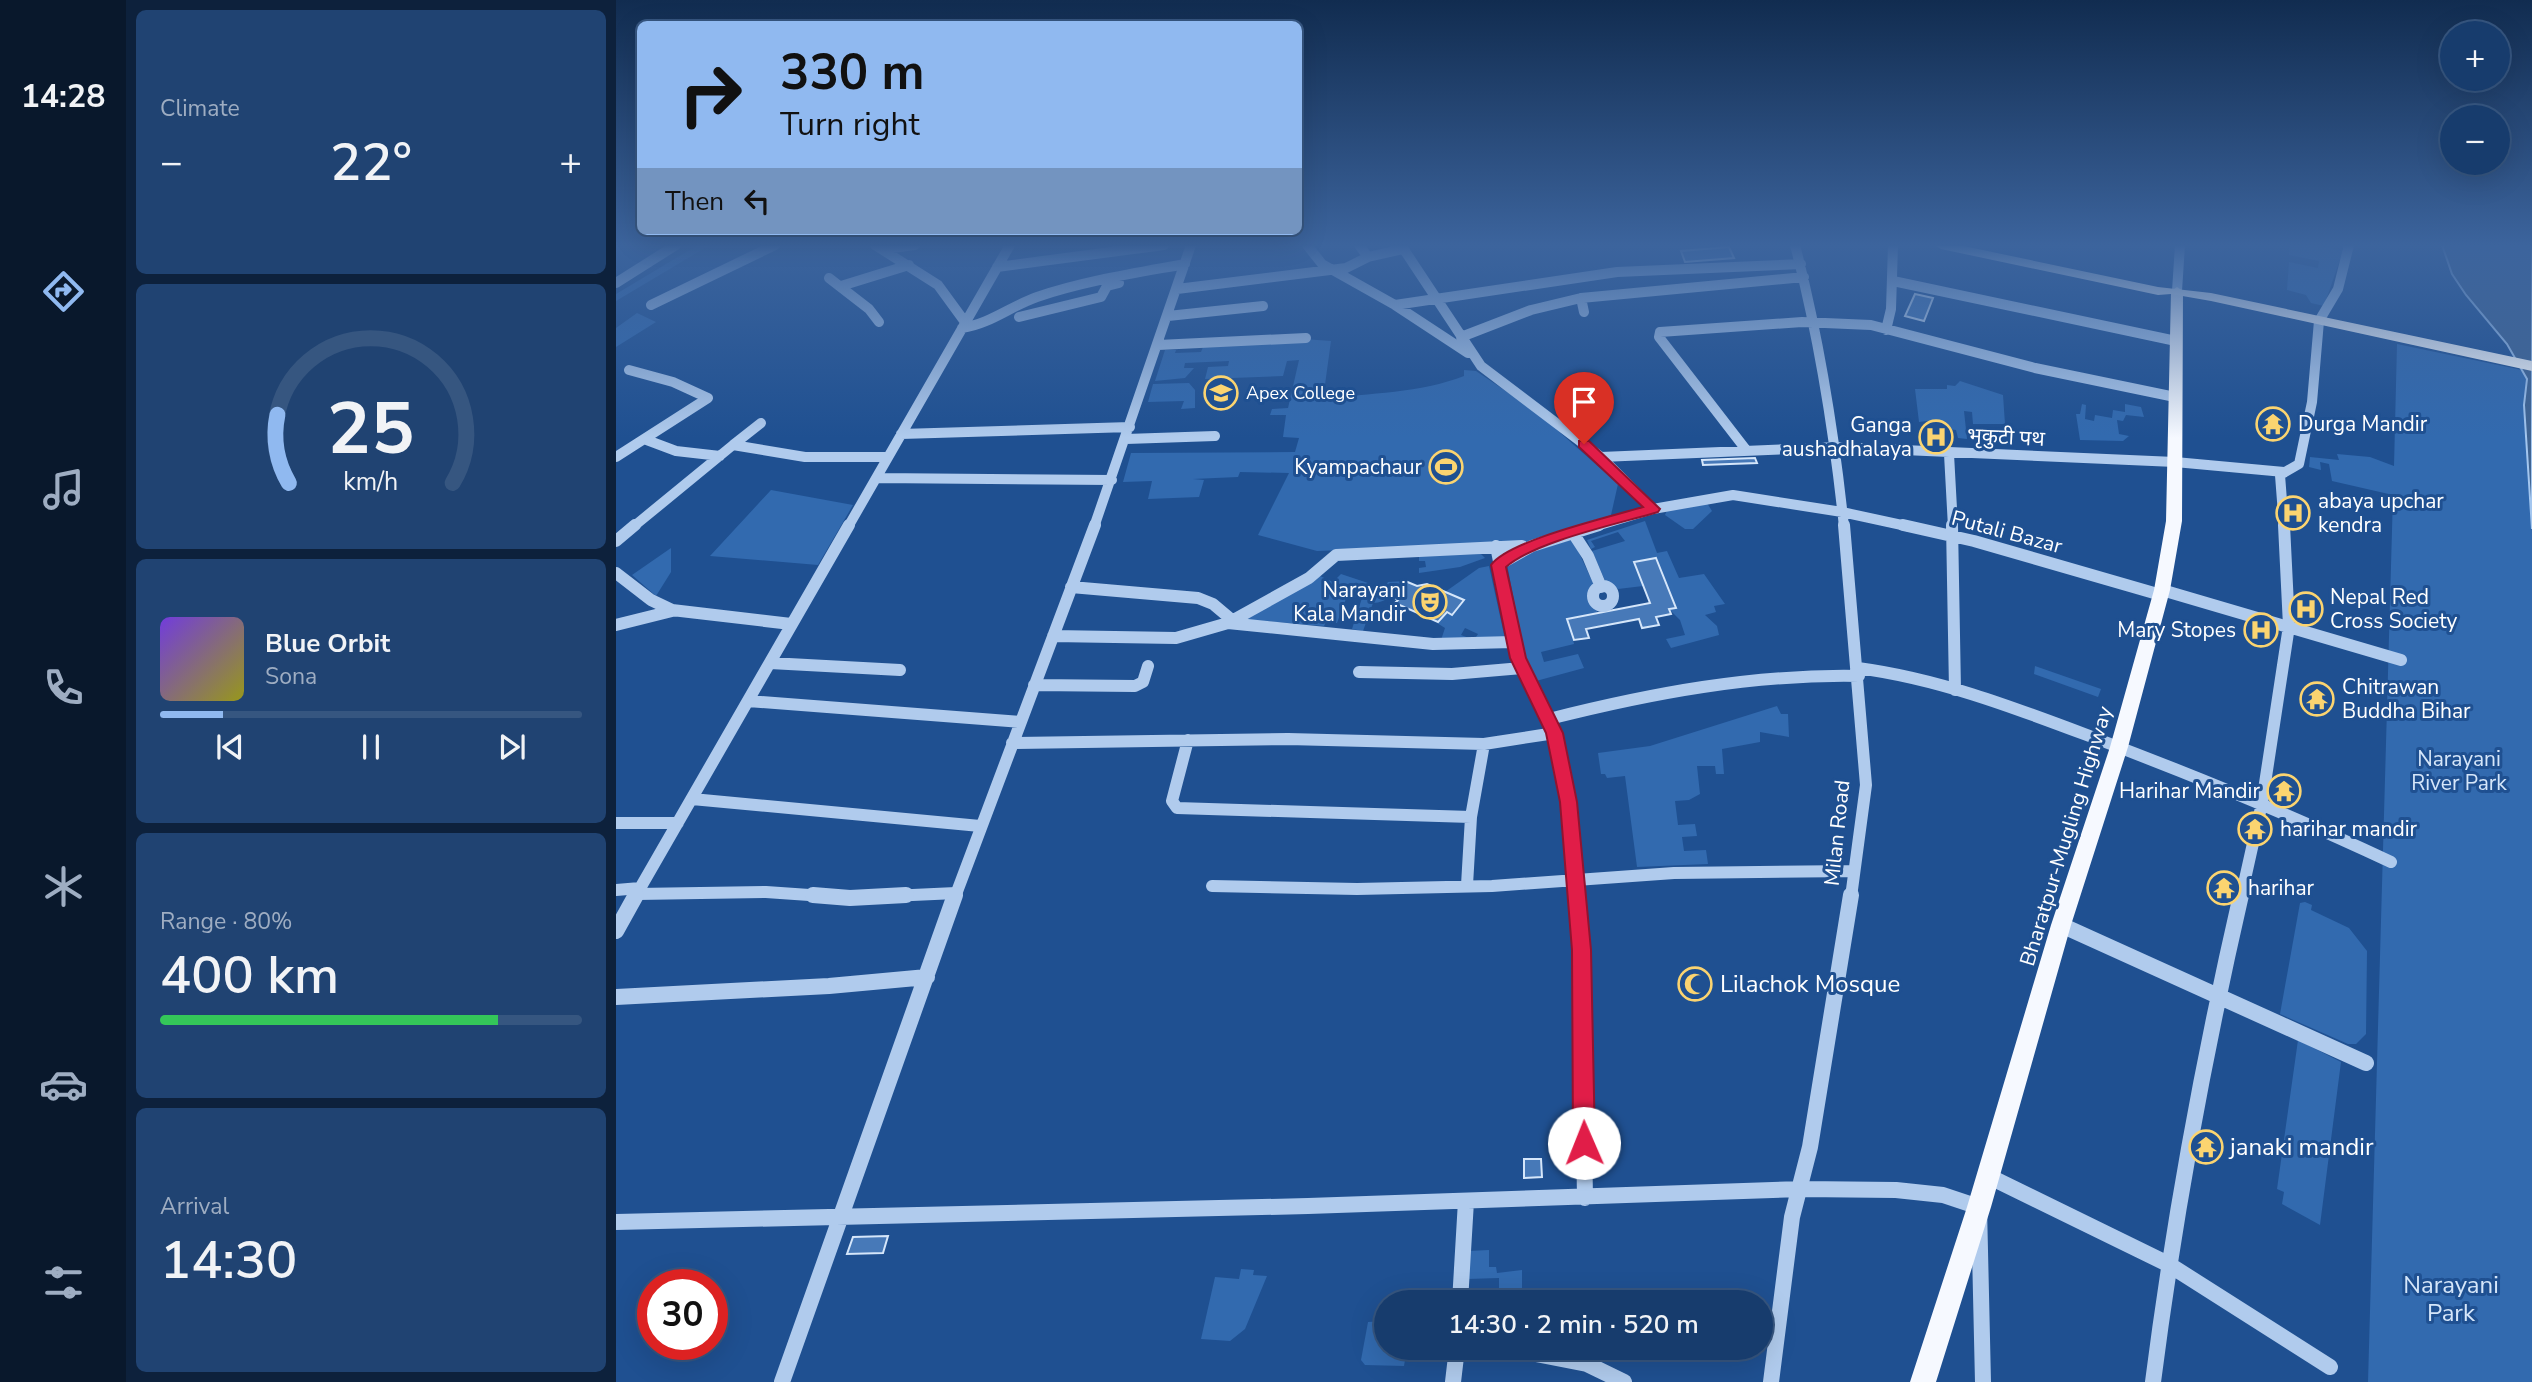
<!DOCTYPE html>
<html lang="en">
<head>
<meta charset="utf-8">
<style>
  :root { --surface:#173c6d; --page:#204372; --text:#f1f3f6; --muted:#9eadc2; --line:#365680; --accent:#90b9f0 }
  body { margin:0; font-family:"Nunito Sans","Noto Sans Devanagari",sans-serif; background:var(--page); color:var(--text); height:100vh; display:flex; flex-direction:column; font-size:26px; white-space:nowrap }
  * { box-sizing:border-box; margin:0 }
  p { font-size:23px; color:var(--muted) }
  .icon { flex:none; width:38px; height:38px; fill:none; stroke:currentColor; stroke-width:2; stroke-linecap:round; stroke-linejoin:round }
  .map { position:relative; flex:1; overflow:hidden }
  .drawer { display:flex; flex-direction:column; gap:10px; padding:10px; background:#0d213c; width:490px }
  .drawer>* { flex:none }
  .top-card { position:absolute; left:21px; top:21px; width:665px; height:214px; border-radius:10px; box-shadow:0 7px 28px #0002,0 0 0 2px var(--line); background:#90b9f0; color:#111; overflow:hidden }
  .fabs { position:absolute; left:1824px; top:21px; display:grid; gap:14px }
  .fabs a { display:grid; place-items:center; width:70px; height:70px; border-radius:50%; background:var(--surface); box-shadow:0 7px 28px #0002,0 0 0 2px var(--line); font-size:35px }
  .speed { position:absolute; left:21px; top:1269px; display:flex; gap:14px; font-size:35px; font-weight:700; text-align:center }
  .speed>* { display:grid; place-content:center; width:91px; height:91px; border-radius:50%; background:var(--surface); box-shadow:0 7px 28px #0002,0 0 0 2px var(--line); line-height:1 }
  .speed .limit { border:10px solid #d22; background:#fff; color:#111 }
  .pin { position:absolute; display:grid; place-items:center; width:60px; height:60px; color:#fff; margin:-72px -30px; border-radius:50% 50% 50% 0; rotate:-45deg; box-shadow:0 0 7px #0007 }
  .pin .icon { rotate:45deg }
  .me { position:absolute; width:77px; margin:-38px; rotate:359deg; stroke-linejoin:round; filter:drop-shadow(0 0 5px #0008) }
  .turn { display:flex; align-items:center; gap:24px; height:147px; padding:0 28px; font-size:32px }
  .turn .icon { width:91px; height:91px; stroke-width:2.5 }
  .turn b { display:block; font-size:49px; line-height:60px }
  .then { display:flex; align-items:center; height:66px; padding:0 28px; background:#0003; gap:14px; font-size:26px }
  .big { font-size:52px; font-weight:600; line-height:1.1 }
  .drawer .widget { flex:1; display:flex; flex-direction:column; justify-content:center; gap:10px; min-width:0; padding:0 24px; border-radius:10px; background:var(--page) }
  .drawer .dial { align-items:center; gap:0 }
  .dial svg { height:182px; overflow:visible; fill:none; stroke:var(--line); stroke-width:7; stroke-linecap:round; text-anchor:middle }
  .dial text { fill:var(--text); stroke:none }
  .song { display:flex; align-items:center; gap:21px }
  .cover { width:84px; height:84px; border-radius:10px; background:linear-gradient(135deg,hsl(260 70% 55%),hsl(60 70% 35%)) }
  .played { height:7px; border-radius:4px; background:linear-gradient(90deg,var(--accent) 15%,var(--line) 15%) }
  .keys { display:flex; justify-content:space-around; direction:ltr }
  .heat { display:flex; justify-content:space-between; align-items:center; font-size:38px; direction:ltr }
  .charge { height:10px; border-radius:5px; background:linear-gradient(90deg,#34c759 80%,var(--line) 0) }
  .trip { position:absolute; left:758px; top:1290px; width:399px; height:70px; border-radius:35px; background:var(--surface); box-shadow:0 7px 28px #0002,0 0 0 2px var(--line); font-weight:600; line-height:70px; text-align:center }
  main { display:flex; flex:1; min-height:0 }
  .tab-bar { display:flex; flex-direction:column; width:126px; justify-content:space-around; align-items:center; background:#09182c; color:var(--muted) }
  .tab-bar .icon { width:49px; height:49px }
  .tab-bar .active { color:var(--accent) }
  .tab-bar b { font-size:32px; color:var(--text) }
  .map>svg:first-child { display:block }
</style>
</head>
<body>
<main>
<nav class="tab-bar">
<b>14:28</b>
<svg class="icon active" aria-label="directions" viewBox="0 0 24 24"><path d="M12 3l9 9-9 9-9-9zM9 14v-3h6M13 9l2 2-2 2"/></svg>
<svg class="icon" aria-label="music" viewBox="0 0 24 24"><path d="M9 18V5l10-2v13"/><circle cx="6" cy="18" r="3"/><circle cx="16" cy="16" r="3"/></svg>
<svg class="icon" aria-label="phone" viewBox="0 0 24 24"><path d="M5 4h4l2 5-3 2q2 4 5 5l2-3 5 2v4C11 20 4 13 5 4z"/></svg>
<svg class="icon" aria-label="climate" viewBox="0 0 24 24"><path d="M12 3v18M4 7l16 10M4 17L20 7"/></svg>
<svg class="icon" aria-label="car" viewBox="0 0 24 24"><path d="M5 17H2v-5l4-1 3-4h7l3 4 3 1v5h-3M9 17h6M6 11h13"/><circle cx="7" cy="17" r="2"/><circle cx="17" cy="17" r="2"/></svg>
<svg class="icon" aria-label="filters" viewBox="0 0 24 24"><path d="M4 7h16M4 17h16"/><circle cx="9" cy="7" r="2"/><circle cx="15" cy="17" r="2"/></svg>
</nav>
<section class="drawer">
<div class="widget"><p>Climate</p>
<div class="heat"><a>−</a><b class="big">22°</b><a>+</a></div>
</div>
<div class="widget dial"><svg viewBox="0 0 100 80">
<path d="M14 69A42 42 0 1 1 86 69"/>
<path d="M14 69A42 42 0 0 1 9 39" stroke="#90b9f0"/>
<text x="50" y="56" font-size="32" font-weight="700">25</text>
<text x="50" y="72" font-size="11">km/h</text>
</svg></div>
<div class="widget">
<div class="song"><i class="cover"></i><div><b>Blue Orbit</b><p>Sona</p></div></div>
<div class="played"></div>
<div class="keys"><svg class="icon" aria-label="previous" viewBox="0 0 24 24"><path d="M18 5L8 12l10 7zM5 5v14"/></svg><svg class="icon" aria-label="pause" viewBox="0 0 24 24"><path d="M8 5v14M16 5v14"/></svg><svg class="icon" aria-label="next" viewBox="0 0 24 24"><path d="M6 5l10 7-10 7zM19 5v14"/></svg></div>
</div>
<div class="widget"><p>Range · 80%</p><b class="big">400 km</b><div class="charge"></div></div>
<div class="widget"><p>Arrival</p><b class="big">14:30</b></div>
</section>
<div class="map">
<svg width="1916" height="1382" viewBox="0 0 1916 1382">
  <rect width="100%" height="100%" fill="#1f5091"/>
  <path fill="#326aaf" d="M82 245H94L0 301V294Z
    M1673 245H1699L1727 251 1708 306 1695 303 1690 295 1671 290 1673 262 1702 268 1703 261 1673 255Z
    M21 313 40 322 0 347V328Z
    M688 339 715 341 707 399C753 393 805 393 848 376V370L860 371 922 413 1002 484 995 515 915 543 701 551 642 535 673 473 624 472 622 477 577 479 588 480 583 497 532 499 536 481 507 482 515 453 679 452 683 438 667 437 670 415H654L656 409 672 408 683 360 671 361 667 376 589 379 592 367 612 366 613 361 569 363 568 368H578L569 378 539 381 549 350H560L559 353 585 352 587 347Z
    M1781 344 1906 370 1911 379 1908 405 1916 529V1382H1752L1777 495 1716 481 1713 464 1704 462 1705 470 1693 467 1694 457 1723 460 1721 454 1754 457 1778 466Z
    M1344 381 1387 395 1389 424H1357L1356 412 1348 411 1351 439 1342 438 1340 430 1321 428 1319 420 1303 422 1299 389H1331V385L1339 386Z
    M573 383 579 390V408L565 409 568 401 532 402 537 384Z
    M1466 404 1470 405 1469 419 1478 421 1479 415 1496 418 1497 410 1509 412V404L1525 407 1528 417 1510 415 1507 421 1501 420 1503 434 1513 436 1507 441 1464 440 1460 414H1464Z
    M155 490 237 505 202 565 94 556Z
    M1091 503 1096 511 1077 529H1069L1049 515 1051 510Z
    M1029 521 1041 553 1051 551 1063 578 1088 574 1109 604 1098 606 1100 612 1089 615 1101 626 1103 635 1055 648 1050 639 1069 635 1064 620 1053 609 1060 607 1040 559 1027 586 1002 589 990 583 976 551 1009 541 1002 532 975 541 979 547 975 549 971 540Z
    M954 540 958 542 978 585 971 595 982 613 952 619 958 644 925 652 928 662 962 654 968 668 920 681 910 664 891 564 895 559Z
    M55 548V572L40 596 16 575Z
    M865 554 869 558 844 567 803 573V568L810 567 809 561H803V555Z
    M873 566 889 639 858 640 862 634 849 628 845 635 853 638 825 640 829 628 821 623 831 612 836 614 848 601 829 592 863 568Z
    M725 574 752 583 748 592 764 596 772 582 789 581C780 591 771 603 757 603L747 631 736 629 746 598 731 596 721 623 710 622 708 626 624 619 704 576 717 582Z
    M1419 666 1485 689 1482 697 1418 674Z
    M1161 706 1165 714H1172L1173 737 1144 732V742L1106 749 1108 774H1100L1099 766H1081L1084 794 1073 800 1059 801 1062 825 1079 824 1081 836 1066 837 1068 851 1090 850 1092 864 1021 867 1009 776 991 778 989 774H985L982 753 1034 746Z
    M1689 902 1696 905 1695 910 1733 928 1751 951 1750 1034 1740 1044H1732L1664 1014 1684 903Z
    M1682 1040 1725 1062 1704 1225 1666 1204 1668 1192 1661 1189Z
    M873 1250V1267H880L881 1273 906 1270V1289L897 1288 896 1302H883V1278L852 1279 853 1251Z
    M625 1269 638 1270 637 1275 651 1276 629 1329 614 1341 585 1339 599 1277 623 1279Z
    M770 1321V1348H791L788 1366 749 1365 745 1360 752 1322Z"/>
  <path fill="#406492" stroke="#a3c6ef" stroke-width="2" d="M1826 245H1916V529L1908 405 1911 379 1891 344 1850 295 1836 274Z"/>
  <path fill="#4779b8" stroke="#d5e6fa" stroke-width="2" d="M1113 247 1118 258 1069 262 1065 251Z
    M1299 294 1317 298 1308 321 1289 316Z
    M1139 458 1141 463 1087 465 1086 460Z
    M1040 558 1060 608 1053 609 1055 614 1040 617 1043 625 1026 628 1023 619 970 629 973 638 958 640 951 619 1034 603 1018 562Z
    M789 581 801 586 811 584 848 600 836 615 831 612 822 622 779 603 782 600 775 596Z
    M908 1159H925L926 1177 908 1178Z
    M272 1236 267 1253 231 1254 237 1237Z"/>
  <g fill="none" stroke-linecap="round" stroke-linejoin="round">
    <path stroke="#b0cbed" stroke-width="10" d="M259 245 322 285 349 322
      M691 245 706 264 779 305 852 353
      M785 245 865 366 985 457 1037 509
      M1179 245C1203 338 1218 431 1228 527
      M268 249 299 245
      M752 257 787 249
      M381 267 548 245
      M213 278 253 309 263 322
      M1277 281 1560 341
      M0 283 60 245
      M225 286 293 265
      M561 289 730 268 752 257 743 245
      M1561 291 1564 245
      M965 298 968 312
      M35 305 159 245
      M779 305 1001 272 1185 264
      M552 316 647 306
      M403 317 485 297 491 286 503 283
      M346 328C374 324 395 306 421 297 468 281 520 273 569 264
      M1270 330 1275 309 1277 245
      M845 337 915 310 965 298 1188 277
      M542 345 690 338
      M285 434 514 427
      M28 439 60 451 104 456
      M510 439 599 436
      M117 445 145 423
      M1131 451 1043 337 1044 332 1186 322 1255 325 1419 368 1559 397
      M1333 454 1337 527
      M0 457 92 398 57 382 13 370
      M985 457 1220 447 1559 462 1668 472
      M261 478 496 480
      M17 527 117 445 189 457H272
      M232 527 394 245
      M478 527 575 245
      M977 527 1037 509 1117 495 1226 512 1295 527
      M1668 527 1664 475 1683 464 1696 402 1703 321 1722 289 1733 245"/>
    <path stroke="#b0cbed" stroke-width="12" d="M1228 525 1250 785 1235 897
      M1287 525 1358 541 1545 595
      M1336 525 1339 690
      M957 533 972 556 985 587
      M0 541 19 525
      M880 546 902 658 939 733 953 802 961 897
      M882 565 916 546 983 525
      M0 573 35 600 56 610 175 624
      M977 596a10 10 0 1 1 20 0a10 10 0 1 1-20 0Z
      M455 587 582 598 597 604 616 620
      M1546 590 1785 660
      M612 623 693 578 720 555 906 546
      M0 625 56 611
      M437 636 560 638 612 623 817 644 897 642
      M154 663 284 670
      M1242 668C1324 679 1399 708 1476 737 1577 775 1677 816 1775 862
      M743 672 836 674 906 668
      M418 685 519 686 527 682 532 666
      M132 701 404 722
      M933 719C1036 693 1137 674 1243 676
      M572 740 556 801 561 808 855 817 868 744
      M396 743 672 739 868 744 939 733
      M76 799 364 826
      M0 823H62
      M851 885 855 817
      M596 886 741 889 876 886 1058 873 1238 871
      M0 890 24 888
      M21 894 150 892 222 897
      M19 897 233 525
      M253 897 340 893
      M339 897 479 525
      M1625 897 1646 803 1673 626 1668 525"/>
    <path stroke="#b0cbed" stroke-width="16" d="M197 895 234 898 290 895
      M961 895 965 950 969 1198
      M1445 925 1750 1063
      M0 931 20 895
      M0 997 213 986 311 977
      M1372 1176 1552 1264 1714 1367
      M0 1222 692 1206 1186 1189 1280 1190 1327 1195 1363 1207 1367 1382
      M844 1302 850 1201
      M889 1348 971 1364 1008 1382
      M166 1382 339 895
      M837 1382 841 1348
      M1155 1382 1176 1217 1194 1147 1235 895
      M1537 1382C1558 1218 1588 1056 1625 895"/>
    <path fill="#f6f9ff" fill-rule="evenodd" d="M1561 287 1567 291 1566 521 1554 590 1512 747 1455 925 1375 1207 1320 1382H1294L1351 1207 1435 925 1494 747 1538 590 1550 521 1555 291Z"/>
    <path fill="#fff" fill-rule="evenodd" d="M1318 245H1343L1542 287 1595 293 1916 361V371L1595 301 1555 294 1542 295 1325 249Z"/>
  </g>
  <linearGradient id="sky" x2="0" y2="1"><stop stop-color="#112c50"/><stop offset="0.56" stop-color="#3c649d"/><stop offset="1" stop-color="#3c649d" stop-opacity="0"/></linearGradient>
  <rect width="1916" height="438" fill="url(#sky)"/>
  <path fill="#e11d48" stroke="#92132f" stroke-width="2" d="M963 441H973L1044 509 1042 512C1002 524 920 541 890 567L910 658 947 733 961 802 975 950 979 1143 975 1151 968 1154 960 1151 957 1143 956 950 944 802 930 733 894 658 875 565C893 540 994 517 1027 507L963 447Z"/>
  <defs>
    <symbol id="university-ring" viewBox="-11 -11 22 22"><circle r="9.5" fill="#1f5091" stroke="#fbd470" stroke-width="1.5"/><path d="M0-5L7-2L0 1L-7-2ZM-4 1L0 2.5L4 1V4Q0 6-4 4Z" fill="#fbd470"/></symbol>
    <symbol id="temple-ring" viewBox="-11 -11 22 22"><circle r="9.5" fill="#1f5091" stroke="#fbd470" stroke-width="1.5"/><path d="M0-6L5-2H3V0L6.5 2.5H4V6H1.5V3h-3V6H-4V2.5H-6.5L-3 0V-2H-5Z" fill="#fbd470"/></symbol>
    <symbol id="hospital-ring" viewBox="-11 -11 22 22"><circle r="9.5" fill="#1f5091" stroke="#fbd470" stroke-width="1.5"/><path d="M-5-5h3v3.5h4V-5h3V5h-3V1.5h-4V5h-3Z" fill="#fbd470"/></symbol>
    <symbol id="stadium-ring" viewBox="-11 -11 22 22"><circle r="9.5" fill="#1f5091" stroke="#fbd470" stroke-width="1.5"/><path d="M0-5a6.5 5 0 1 0 0 10a6.5 5 0 1 0 0-10ZM-3.5-1.8h7v3.6h-7Z" fill="#fbd470"/></symbol>
    <symbol id="theatre-ring" viewBox="-11 -11 22 22"><circle r="9.5" fill="#1f5091" stroke="#fbd470" stroke-width="1.5"/><path d="M-5-5.5Q0-4 5-5.5V0Q5 5 0 6Q-5 5-5 0ZM-3.3-2.5H-1v1.5H-3.3ZM1-2.5H3.3v1.5H1ZM-2.8 1Q0 5.5 2.8 1Z" fill="#fbd470"/></symbol>
    <symbol id="mosque-ring" viewBox="-11 -11 22 22"><circle r="9.5" fill="#1f5091" stroke="#fbd470" stroke-width="1.5"/><path d="M3.5-4.9A6 6 0 1 0 3.5 4.9A5 5 0 1 1 3.5-4.9Z" fill="#fbd470"/></symbol>
  </defs>
  <g fill-rule="evenodd">
    <use href="#university-ring" x="586" y="374" width="38" height="38"/>
    <use href="#temple-ring" x="1638" y="405" width="38" height="38"/>
    <use href="#hospital-ring" x="1301" y="418" width="38" height="38"/>
    <use href="#stadium-ring" x="811" y="448" width="38" height="38"/>
    <use href="#hospital-ring" x="1658" y="494" width="38" height="38"/>
    <use href="#theatre-ring" x="795" y="583" width="38" height="38"/>
    <use href="#hospital-ring" x="1671" y="590" width="38" height="38"/>
    <use href="#hospital-ring" x="1626" y="611" width="38" height="38"/>
    <use href="#temple-ring" x="1682" y="680" width="38" height="38"/>
    <use href="#temple-ring" x="1649" y="772" width="38" height="38"/>
    <use href="#temple-ring" x="1620" y="810" width="38" height="38"/>
    <use href="#temple-ring" x="1589" y="869" width="38" height="38"/>
    <use href="#mosque-ring" x="1060" y="965" width="38" height="38"/>
    <use href="#temple-ring" x="1571" y="1128" width="38" height="38"/>
  </g>
  <g text-anchor="middle" stroke-width="6" stroke-linejoin="round" paint-order="stroke">
    <g font-size="18" fill="#fff" stroke="#1f5091" text-anchor="start">
      <text x="630" y="399">Apex College</text>
    </g>
    <g font-size="21" fill="#fff" stroke="#1f5091" text-anchor="start">
      <text x="1682" y="431">Durga Mandir</text>
      <text x="1296" y="432" text-anchor="end">Ganga<tspan x="1296" dy="24">aushadhalaya</tspan></text>
      <text x="806" y="474" text-anchor="end">Kyampachaur</text>
      <text x="1702" y="508">abaya upchar<tspan x="1702" dy="24">kendra</tspan></text>
      <text x="790" y="597" text-anchor="end">Narayani<tspan x="790" dy="24">Kala Mandir</tspan></text>
      <text x="1714" y="604">Nepal Red<tspan x="1714" dy="24">Cross Society</tspan></text>
      <text x="1620" y="637" text-anchor="end">Mary Stopes</text>
      <text x="1726" y="694">Chitrawan<tspan x="1726" dy="24">Buddha Bihar</tspan></text>
      <text x="1644" y="798" text-anchor="end">Harihar Mandir</text>
      <text x="1664" y="836">harihar mandir</text>
      <text x="1632" y="895">harihar</text>
    </g>
    <g font-size="21" fill="#fff" stroke="#1f5091">
      <text transform="translate(1390 437) rotate(3)" y="7">भृकुटी पथ</text>
      <text transform="translate(1391 532) rotate(15)" y="7">Putali Bazar</text>
      <text transform="translate(1221 833) rotate(-84)" y="7">Milan Road</text>
      <text transform="translate(1450 836) rotate(-73)" y="7">Bharatpur-Mugling Highway</text>
    </g>
    <g font-size="21" fill="#d5e6fa" stroke="#1f5091">
      <text x="1843" y="766">Narayani<tspan x="1843" dy="24">River Park</tspan></text>
    </g>
    <g font-size="24" fill="#fff" stroke="#1f5091" text-anchor="start">
      <text x="1104" y="992">Lilachok Mosque</text>
      <text x="1614" y="1155">janaki mandir</text>
    </g>
    <g font-size="24" fill="#d5e6fa" stroke="#1f5091">
      <text x="1835" y="1293">Narayani<tspan x="1835" dy="28">Park</tspan></text>
    </g>
  </g>
</svg>
<div class="fabs">
<a>+</a>
<a>−</a>
</div>
<div class="speed"><div class="limit">30</div></div>
<div class="pin" style="left:968px;top:444px;background:#d93025"><svg class="icon" aria-label="arrive" viewBox="0 0 24 24"><path d="M6 21V4h12l-3 4 3 4H6"/></svg></div>
<svg class="me" style="left:968px;top:1143px" viewBox="-20 -20 40 40"><circle r="19" fill="#fff"/><path d="M0-13L10 11 0 6-10 11z" fill="#e11d48"/></svg>
<div class="trip">14:30 · 2 min · 520 m</div>
<div class="top-card">
<div class="turn"><svg class="icon" aria-label="right" viewBox="0 0 24 24"><path d="M7 20v-9h11M14 6l5 5-5 5"/></svg><div><b>330 m</b>Turn right</div></div>
<div class="then">Then<svg class="icon" aria-label="left" viewBox="0 0 24 24"><path d="M17 20v-9H6M10 6l-5 5 5 5"/></svg></div>
</div>
</div>
</main>
</body>
</html>
